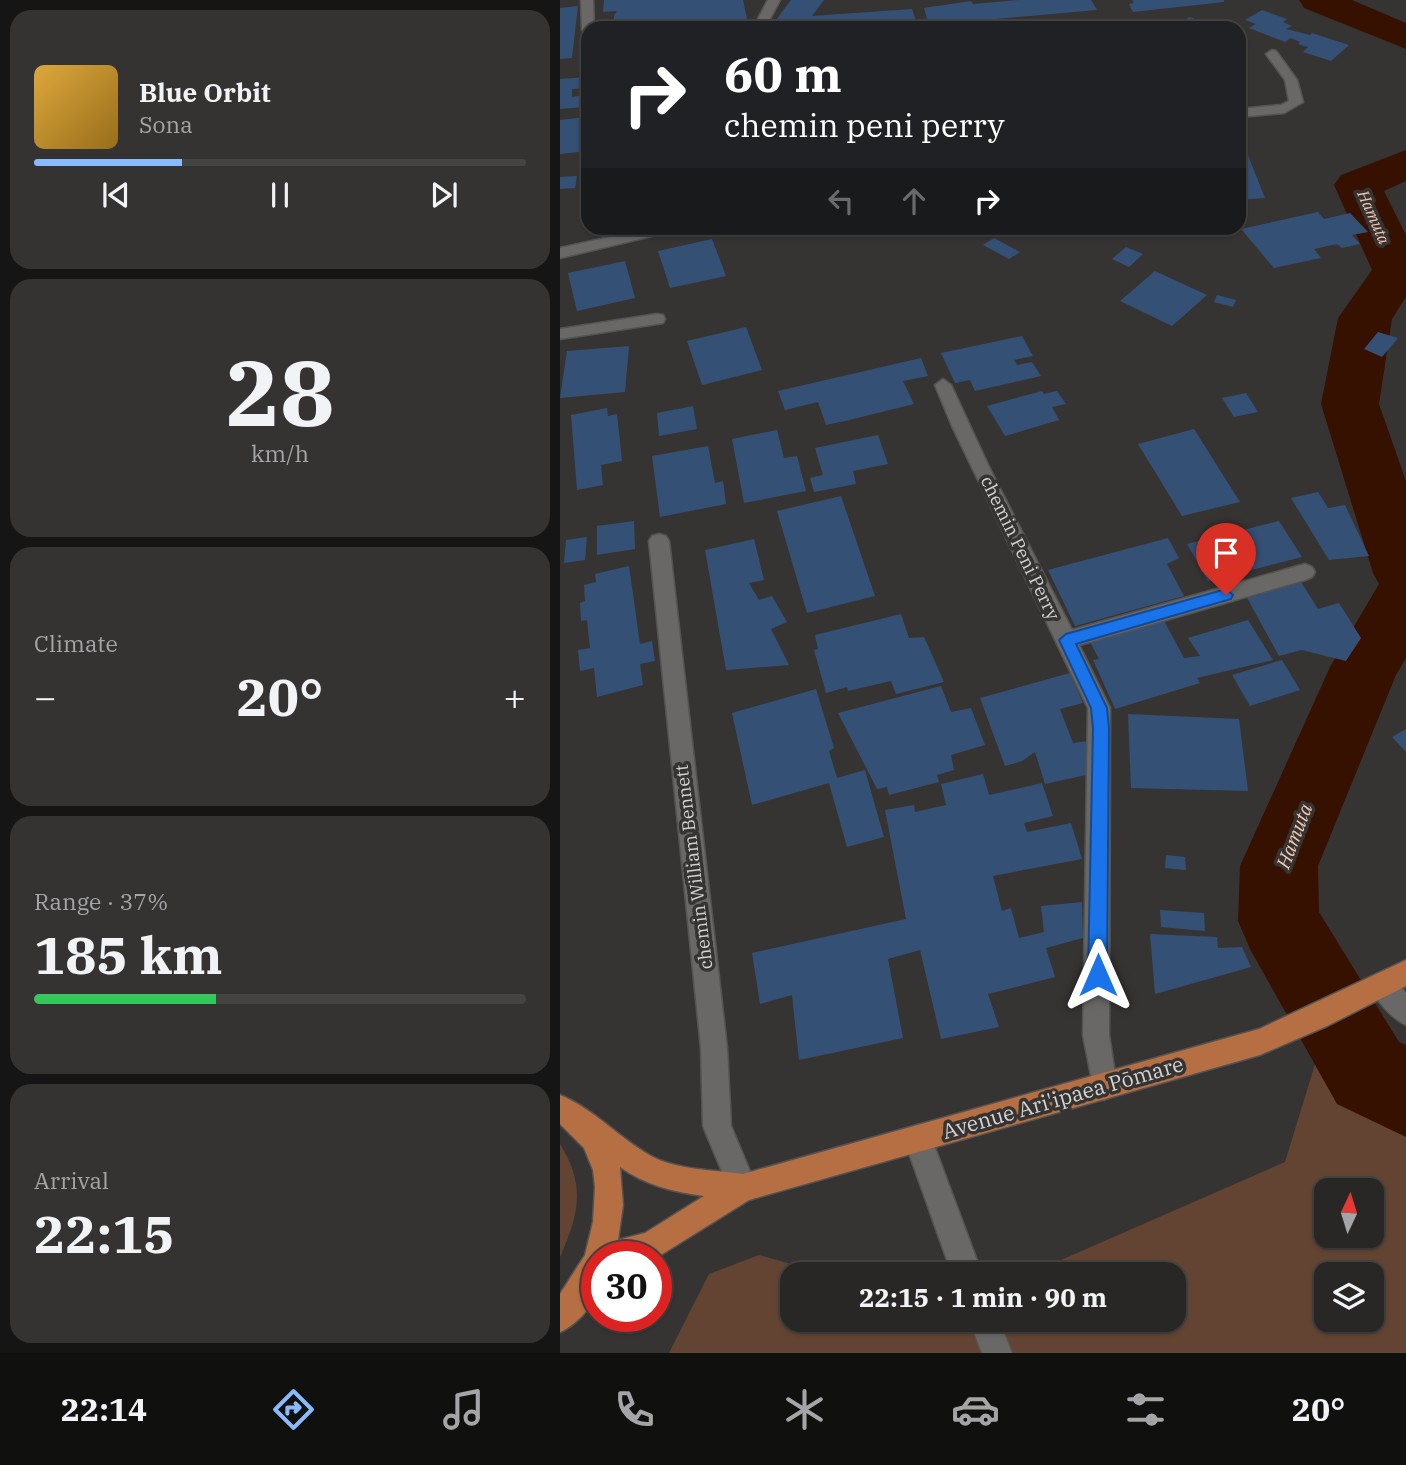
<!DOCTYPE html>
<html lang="en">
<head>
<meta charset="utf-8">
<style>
  :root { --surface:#282726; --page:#343332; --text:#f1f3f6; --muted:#a5a5a7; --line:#444443; --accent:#89bafc }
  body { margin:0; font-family:"IBM Plex Serif",serif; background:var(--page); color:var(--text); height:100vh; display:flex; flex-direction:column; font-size:26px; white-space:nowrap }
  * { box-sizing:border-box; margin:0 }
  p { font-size:23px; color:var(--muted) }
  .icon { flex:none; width:38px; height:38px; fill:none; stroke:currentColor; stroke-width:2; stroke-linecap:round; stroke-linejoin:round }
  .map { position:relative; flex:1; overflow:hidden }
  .side { display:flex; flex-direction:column; gap:10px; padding:10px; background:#161515; width:560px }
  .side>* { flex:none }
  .top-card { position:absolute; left:21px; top:21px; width:665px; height:214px; border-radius:21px; box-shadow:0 2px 5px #0004,0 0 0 2px var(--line); background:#202124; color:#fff; overflow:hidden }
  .needle { width:46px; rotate:4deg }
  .tools { position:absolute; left:754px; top:1178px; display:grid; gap:14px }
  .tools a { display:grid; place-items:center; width:70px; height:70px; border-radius:14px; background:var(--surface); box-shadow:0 2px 5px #0004,0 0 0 2px var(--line); font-size:35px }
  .speed { position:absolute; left:21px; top:1241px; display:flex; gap:14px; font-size:35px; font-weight:700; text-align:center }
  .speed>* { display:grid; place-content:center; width:91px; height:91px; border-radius:50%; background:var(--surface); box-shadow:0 2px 5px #0004,0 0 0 2px var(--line); line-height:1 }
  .speed .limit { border:10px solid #d22; background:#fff; color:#111 }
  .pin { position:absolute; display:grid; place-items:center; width:60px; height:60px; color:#fff; margin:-72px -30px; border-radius:50% 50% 50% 0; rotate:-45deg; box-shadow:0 0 7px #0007 }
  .pin .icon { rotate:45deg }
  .me { position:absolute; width:77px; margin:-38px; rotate:0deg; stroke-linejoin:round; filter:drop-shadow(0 0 5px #0008) }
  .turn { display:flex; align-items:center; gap:24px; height:147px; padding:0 28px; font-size:32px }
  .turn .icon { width:91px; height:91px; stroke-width:2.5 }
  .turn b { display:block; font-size:49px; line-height:60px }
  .lanes { display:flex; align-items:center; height:66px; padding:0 28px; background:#0003; justify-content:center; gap:35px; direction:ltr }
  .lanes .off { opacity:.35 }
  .big { font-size:52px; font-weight:800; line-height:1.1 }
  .side .tile { flex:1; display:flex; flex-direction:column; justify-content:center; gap:10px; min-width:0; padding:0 24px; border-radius:21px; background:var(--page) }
  .side .dial { align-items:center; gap:0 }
  .dial b { font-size:91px; line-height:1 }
  .song { display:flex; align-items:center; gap:21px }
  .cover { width:84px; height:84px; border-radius:10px; background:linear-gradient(135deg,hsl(40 70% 55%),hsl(40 70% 35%)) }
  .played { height:7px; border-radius:4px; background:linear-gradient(90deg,var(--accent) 30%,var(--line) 30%) }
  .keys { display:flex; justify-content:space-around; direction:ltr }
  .heat { display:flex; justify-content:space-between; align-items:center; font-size:38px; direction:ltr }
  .charge { height:10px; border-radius:5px; background:linear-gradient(90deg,#34c759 37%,var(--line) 0) }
  .trip { position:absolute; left:220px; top:1262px; width:406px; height:70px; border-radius:21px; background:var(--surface); box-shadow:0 2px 5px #0004,0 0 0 2px var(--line); font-weight:800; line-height:70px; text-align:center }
  .tab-bar { display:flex; height:112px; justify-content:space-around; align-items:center; background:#10100f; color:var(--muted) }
  .tab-bar .icon { width:49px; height:49px }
  .tab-bar .current { color:var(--accent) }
  .tab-bar b { font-size:32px; color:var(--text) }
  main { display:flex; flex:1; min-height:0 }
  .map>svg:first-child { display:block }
</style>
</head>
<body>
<main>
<section class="side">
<div class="tile">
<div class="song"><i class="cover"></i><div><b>Blue Orbit</b><p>Sona</p></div></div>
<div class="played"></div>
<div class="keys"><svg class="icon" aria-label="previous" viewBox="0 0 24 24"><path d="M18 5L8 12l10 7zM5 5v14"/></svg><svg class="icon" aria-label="pause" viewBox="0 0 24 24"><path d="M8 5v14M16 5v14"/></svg><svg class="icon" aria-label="next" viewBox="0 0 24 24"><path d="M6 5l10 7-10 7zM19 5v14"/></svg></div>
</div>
<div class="tile dial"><b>28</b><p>km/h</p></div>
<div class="tile"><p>Climate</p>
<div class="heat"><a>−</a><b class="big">20°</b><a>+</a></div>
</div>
<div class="tile"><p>Range · 37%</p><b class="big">185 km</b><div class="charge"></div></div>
<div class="tile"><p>Arrival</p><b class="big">22:15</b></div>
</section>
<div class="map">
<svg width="846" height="1353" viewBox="0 0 846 1353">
  <rect width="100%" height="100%" fill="#363433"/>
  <path fill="#634433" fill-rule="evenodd" d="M756 1061 846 1111V1353H109L149 1274 199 1255 265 1274H233V1320H332L345 1329 367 1320H614V1274H469L725 1162ZM766 1190H812V1236H766ZM766 1274H812V1320H766Z
    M0 1144C26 1186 19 1214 0 1257Z"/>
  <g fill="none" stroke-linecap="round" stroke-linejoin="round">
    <path fill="#371100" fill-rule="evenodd" d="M739 0H792L846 23V49L744 8Z
      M846 150V181L824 191 846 235V297L832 319 819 404 846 481V658L836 675 758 866 759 912 839 1042 846 1045V1137L777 1104 690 949 678 921 680 866 770 667 819 584 813 573 761 404 778 318 812 270 774 185 781 175Z"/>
  </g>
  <path fill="#355075" d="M44 0H183L188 24 153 28H54V15L57 11 43 12Z
    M231 0H264L252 16 352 9 357 24 340 25 341 28H210Z
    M459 0H531L537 10 369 25 364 8 411 1 413 4Z
    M572 0H664V2L573 12 569 4 574 3Z
    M18 6 12 58 0 59V8Z
    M702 10 727 19 723 22 732 26 726 29 750 35 752 33 789 45 771 61 743 52 748 47 738 44 740 42 731 38 725 42 689 28 696 24 685 20Z
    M630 17 656 28H609Z
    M28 77V88L12 89V97L24 95V107L0 109V79Z
    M28 117V151L0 154V120Z
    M679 133 705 198 679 200Z
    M17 176 15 188 0 189V177Z
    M758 212 764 219 790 213 808 232 792 235 800 244 782 248 777 244 754 249 761 258 714 268 681 229Z
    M434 238 460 252 449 259 423 245Z
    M152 239 166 276 110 288 98 251Z
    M566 247 583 254 569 267 552 259Z
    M65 261 75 298 17 311 8 273Z
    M595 271 647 295 612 326 560 301Z
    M657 295 676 300 673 307 654 302Z
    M186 327 202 370 142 385 127 341Z
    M818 332 838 338 822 357 804 349Z
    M462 336 473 356 454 360 457 365 472 362 481 376 415 391 410 380 395 383 381 353Z
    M69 346 65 392 0 398 7 351Z
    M361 358 368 376 343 381 354 404 285 421 266 425 258 402 225 410 218 391Z
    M482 391 484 394 497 391 506 404 492 407 499 420 445 436 427 406Z
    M686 393 698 412 674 417 662 398Z
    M133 406 137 429 99 436 97 413Z
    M47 408 48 416 57 414 62 461 41 465 43 485 17 490 11 415Z
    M634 429 680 502 622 516 578 444Z
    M217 430 224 458 237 456 246 491 184 503 172 439Z
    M318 435 328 464 293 471 296 484 254 492 250 478 263 475 255 448Z
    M148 446 155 483 163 481 166 504 100 517 92 456Z
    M758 492 768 508 785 505 809 556 769 560 731 498Z
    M281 496 315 596 247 613 217 511Z
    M74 521 75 549 37 555V526Z
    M719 521 742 557 648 581 627 544Z
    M27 537 25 560 4 563 6 540Z
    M608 538 619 558 607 564 624 596 515 626 488 570Z
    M194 539 204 580 189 583 199 600 212 596 227 622 211 629 229 665 166 670 145 550Z
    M69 566 80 644 92 641 95 661 80 664 83 685 37 697 34 668 20 671 18 650 30 648 27 620 21 621 20 603 25 601 24 585 36 582 35 574Z
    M741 582 758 609 779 603 801 638 786 661 742 650 719 656 686 596Z
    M341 614 349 638 364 637 384 682 336 694 331 681 288 691 287 687 266 693 254 650 258 649 255 635Z
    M602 617 624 658 640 656 628 638 688 620 713 660 637 678 640 683 555 709 533 660 539 659 528 638Z
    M722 660 740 690 690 706 672 675Z
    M510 673 523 703 500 709 513 743 529 741 526 775 485 784 475 752 462 761 445 766 420 698Z
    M381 686 391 712 411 708 425 745 391 755 394 770 377 775 379 782 329 795 327 787 317 789 278 713Z
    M256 689 274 748 269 751 277 778 305 770 324 837 287 847 269 783 192 805 172 713Z
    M568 714 679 719 688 791 571 788Z
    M846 729V752L832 737Z
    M423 774 429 795 482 783 493 816 464 823 467 832 511 823 522 859 433 876 442 911 451 908 459 938 484 932 481 906 522 902 523 938 486 948 495 977 428 994 439 1027 381 1039 360 950 328 959 343 1038 239 1060 232 995 200 1004 192 953 346 919 325 810 354 805 355 812 386 805 381 784Z
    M606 855 625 857 626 870 605 868Z
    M600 910 644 913 645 931 601 927Z
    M590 934 657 937 658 948 682 947 691 967 595 994Z"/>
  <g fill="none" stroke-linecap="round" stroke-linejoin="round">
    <defs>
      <path id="minor" d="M21 0H33L34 28H28V34L22 30Z
        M208 0H220L205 28H193Z
        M712 50 716 51 737 80 743 102 724 113 679 117V109L721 105 729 101 725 80 706 54Z
        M91 228H115L113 231 0 258V248Z
        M534 228H552L553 230 546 234Z
        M97 314 103 315 105 319 103 323 0 339V329Z
        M383 379 391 385 429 467 512 630 745 564 752 567 755 572 752 577 745 580 519 645 550 708 549 1035 557 1087 553 1096 544 1100 535 1096 523 1035 528 708 392 426 375 385Z
        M99 534 106 536 109 541 167 1048 171 1126 197 1188 193 1198 183 1202 173 1198 143 1126 141 1048 89 541 92 536Z
        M822 972 831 976 846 993V1025C831 1018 816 1000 809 985L813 976Z
        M358 1125 368 1129 422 1274H392L344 1139 348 1129Z
        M409 1320H439L452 1353H422Z"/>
      <path id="major" d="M846 960V986L767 1026 700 1055 189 1200 96 1258 37 1256C37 1267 39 1280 37 1291 33 1307 15 1326 0 1332V1294L25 1255 33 1222 35 1187 33 1170 24 1148 0 1124V1095C34 1109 59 1138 91 1156 117 1170 154 1170 183 1174L699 1029ZM60 1167C85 1185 113 1192 144 1196L85 1233 58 1240 63 1205Z"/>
    </defs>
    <use href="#minor" stroke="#555252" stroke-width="3"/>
    <use href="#major" stroke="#555252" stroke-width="3"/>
    <use href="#minor" fill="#6a6866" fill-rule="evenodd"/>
    <use href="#major" fill="#b66f42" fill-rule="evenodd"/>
  </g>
  <path fill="#1a73e8" stroke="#114b97" stroke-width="2" d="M666 589 673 595 671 599 516 644 547 708 549 728 547 975 545 981 538 984 531 981 528 975 533 728 531 708 499 640 506 634Z"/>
  <g text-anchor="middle" stroke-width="7" stroke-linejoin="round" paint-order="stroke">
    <g font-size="16" font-style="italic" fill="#f5c8b1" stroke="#363433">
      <text transform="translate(814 217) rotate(66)" y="6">Hamuta</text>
    </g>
    <g font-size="18" fill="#d5d3d3" stroke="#363433">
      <text transform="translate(460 548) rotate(64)" y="6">chemin Peni Perry</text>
      <text transform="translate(134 867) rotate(-97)" y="6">chemin William Bennett</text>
    </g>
    <g font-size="19" font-style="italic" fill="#f5c8b1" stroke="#363433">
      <text transform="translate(734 836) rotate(-69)" y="7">Hamuta</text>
    </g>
    <g font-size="21" fill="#d5d3d3" stroke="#363433">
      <text transform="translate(503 1098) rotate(-16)" y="7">Avenue Ari'ipaea Pōmare</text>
    </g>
  </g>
</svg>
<div class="tools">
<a><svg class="needle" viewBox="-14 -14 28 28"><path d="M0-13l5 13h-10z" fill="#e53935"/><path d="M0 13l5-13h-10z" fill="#a5a5a7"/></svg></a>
<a><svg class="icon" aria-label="layers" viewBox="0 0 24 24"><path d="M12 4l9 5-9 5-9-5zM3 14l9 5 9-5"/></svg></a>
</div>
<div class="speed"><div class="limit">30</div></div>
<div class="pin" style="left:666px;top:595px;background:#d93025"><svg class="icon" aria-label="arrive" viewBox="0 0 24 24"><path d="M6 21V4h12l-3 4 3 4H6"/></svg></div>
<svg class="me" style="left:538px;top:975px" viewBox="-20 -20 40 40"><path d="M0-17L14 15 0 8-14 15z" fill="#1a73e8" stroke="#fff" stroke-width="4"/></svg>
<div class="trip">22:15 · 1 min · 90 m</div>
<div class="top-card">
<div class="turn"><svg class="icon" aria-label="right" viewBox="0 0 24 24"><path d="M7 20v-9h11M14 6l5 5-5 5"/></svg><div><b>60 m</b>chemin peni perry</div></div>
<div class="lanes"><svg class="icon off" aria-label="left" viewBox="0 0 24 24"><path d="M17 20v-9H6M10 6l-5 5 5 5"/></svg><svg class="icon off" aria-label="ahead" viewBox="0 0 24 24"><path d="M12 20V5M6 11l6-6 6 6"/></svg><svg class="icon" aria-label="right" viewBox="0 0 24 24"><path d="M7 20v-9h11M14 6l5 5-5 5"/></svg></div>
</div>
</div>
</main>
<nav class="tab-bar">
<b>22:14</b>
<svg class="icon current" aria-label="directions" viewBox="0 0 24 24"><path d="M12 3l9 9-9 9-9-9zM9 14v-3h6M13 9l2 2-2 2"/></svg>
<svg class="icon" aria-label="music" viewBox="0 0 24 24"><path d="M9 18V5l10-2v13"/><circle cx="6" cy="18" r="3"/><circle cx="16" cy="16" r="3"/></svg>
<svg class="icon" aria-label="phone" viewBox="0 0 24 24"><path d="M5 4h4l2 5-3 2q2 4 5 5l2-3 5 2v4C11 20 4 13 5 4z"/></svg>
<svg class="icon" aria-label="climate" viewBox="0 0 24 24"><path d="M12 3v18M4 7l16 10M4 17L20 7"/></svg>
<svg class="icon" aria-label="car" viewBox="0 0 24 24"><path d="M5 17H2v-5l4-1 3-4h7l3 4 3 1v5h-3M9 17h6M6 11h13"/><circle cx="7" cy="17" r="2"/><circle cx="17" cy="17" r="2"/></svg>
<svg class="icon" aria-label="filters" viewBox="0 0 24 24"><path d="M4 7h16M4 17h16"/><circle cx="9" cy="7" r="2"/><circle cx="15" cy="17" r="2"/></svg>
<b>20°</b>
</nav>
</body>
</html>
